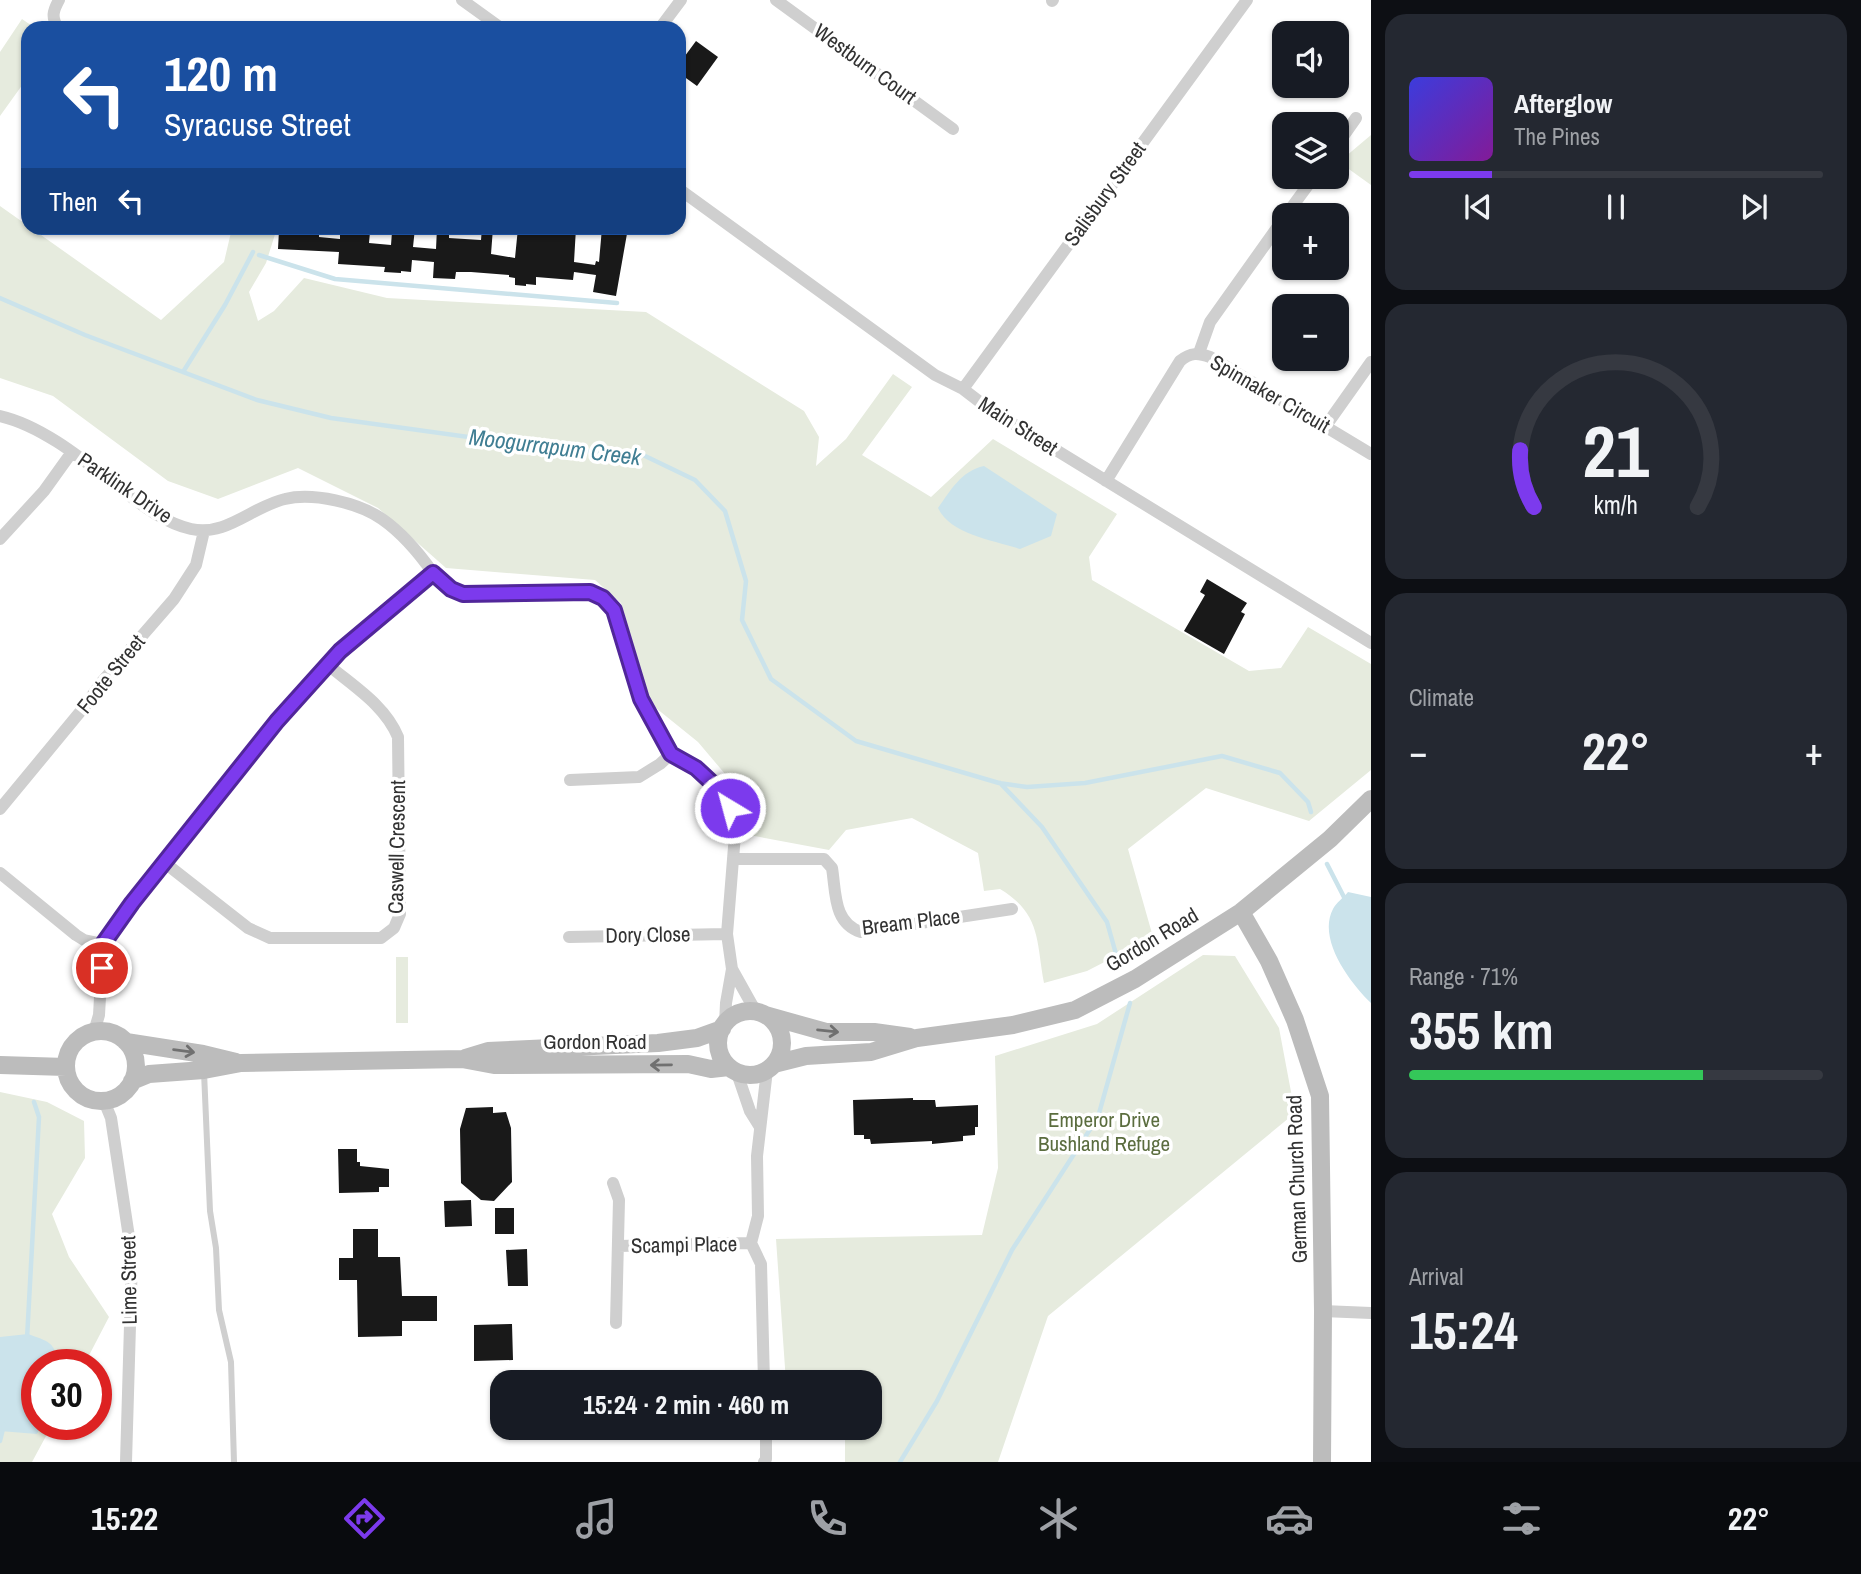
<!DOCTYPE html>
<html lang="en">
<head>
<meta charset="utf-8">
<style>
  :root { --surface:#171b24; --page:#242831; --text:#f1f3f6; --muted:#9ea1a6; --line:#363941; --accent:#7c3aed }
  body { margin:0; font-family:"Archivo Narrow",sans-serif; background:var(--page); color:var(--text); height:100vh; display:flex; flex-direction:column; font-size:26px; white-space:nowrap }
  * { box-sizing:border-box; margin:0 }
  p { font-size:23px; color:var(--muted) }
  .icon { flex:none; width:38px; height:38px; fill:none; stroke:currentColor; stroke-width:2; stroke-linecap:round; stroke-linejoin:round }
  .map { position:relative; flex:1; overflow:hidden }
  .drawer { display:flex; flex-direction:column; gap:14px; padding:14px; background:#0d0f14; width:490px }
  .drawer>* { flex:none }
  .banner { position:absolute; left:21px; top:21px; width:665px; height:214px; border-radius:21px; box-shadow:0 2px 5px #0004; background:#1a4fa0; color:#fff; overflow:hidden }
  .controls { position:absolute; left:1272px; top:21px; display:grid; gap:14px }
  .controls a { display:grid; place-items:center; width:77px; height:77px; border-radius:14px; background:var(--surface); box-shadow:0 2px 5px #0004; font-size:35px }
  .speed { position:absolute; left:21px; top:1349px; display:flex; gap:14px; font-size:35px; font-weight:700; text-align:center }
  .speed>* { display:grid; place-content:center; width:91px; height:91px; border-radius:50%; background:var(--surface); box-shadow:0 2px 5px #0004; line-height:1 }
  .speed .limit { border:10px solid #d22; background:#fff; color:#111 }
  .pin { position:absolute; display:grid; place-items:center; width:60px; height:60px; color:#fff; margin:-30px; border:4px solid #fff; border-radius:50%; box-shadow:0 2px 7px #0007 }
  .me { position:absolute; width:77px; margin:-38px; rotate:323deg; stroke-linejoin:round; filter:drop-shadow(0 0 5px #0008) }
  .turn { display:flex; align-items:center; gap:24px; height:147px; padding:0 28px; font-size:32px }
  .turn .icon { width:91px; height:91px; stroke-width:2.5 }
  .turn b { display:block; font-size:49px; line-height:60px }
  .then { display:flex; align-items:center; height:66px; padding:0 28px; background:#0003; gap:14px; font-size:26px }
  .big { font-size:52px; font-weight:800; line-height:1.1 }
  .drawer .tile { flex:1; display:flex; flex-direction:column; justify-content:center; gap:10px; min-width:0; padding:0 24px; border-radius:21px; background:var(--page) }
  .drawer .dial { align-items:center; gap:0 }
  .dial svg { height:182px; overflow:visible; fill:none; stroke:var(--line); stroke-width:7; stroke-linecap:round; text-anchor:middle }
  .dial text { fill:var(--text); stroke:none }
  .song { display:flex; align-items:center; gap:21px }
  .cover { width:84px; height:84px; border-radius:10px; background:linear-gradient(135deg,hsl(240 70% 55%),hsl(290 70% 35%)) }
  .played { height:7px; border-radius:4px; background:linear-gradient(90deg,var(--accent) 20%,var(--line) 20%) }
  .keys { display:flex; justify-content:space-around; direction:ltr }
  .heat { display:flex; justify-content:space-between; align-items:center; font-size:38px; direction:ltr }
  .charge { height:10px; border-radius:5px; background:linear-gradient(90deg,#34c759 71%,var(--line) 0) }
  .trip { position:absolute; left:490px; top:1370px; width:392px; height:70px; border-radius:21px; background:var(--surface); box-shadow:0 2px 5px #0004; font-weight:800; line-height:70px; text-align:center }
  .tab-bar { display:flex; height:112px; justify-content:space-around; align-items:center; background:#090b0e; color:var(--muted) }
  .tab-bar .icon { width:49px; height:49px }
  .tab-bar .current { color:var(--accent) }
  .tab-bar b { font-size:32px; color:var(--text) }
  main { display:flex; flex:1; min-height:0 }
  .map>svg:first-child { display:block }
</style>
</head>
<body>
<main>
<div class="map">
<svg width="1371" height="1462" viewBox="0 0 1371 1462">
  <rect width="100%" height="100%" fill="#fff"/>
  <path fill="#e6ebde" d="M22 19 35 28H28V77L0 116V52Z
    M1371 135V185L1339 162Z
    M0 206 161 320 224 262 232 228H277L266 263 249 292 258 321 274 311 304 278 387 298 646 312 804 411 819 437 816 466 846 439 893 374 912 387 862 455 931 497 993 439 1117 514 1089 557 1092 580 1249 671 1281 668 1308 627 1371 664V770L1309 821 1206 788 1128 849 1153 937 1087 971 1044 983C1036 939 1041 914 1000 889L984 891 978 853 912 818 846 830 829 850 749 835 742 794 698 742 646 700 621 603 595 580 446 568 378 508 298 468 218 499 168 481 53 396 0 378Z
    M1203 955 1235 956 1279 1028 1295 1113 1048 1316 998 1462H845V1428H870V1382H786L776 1239 982 1235 998 1168 995 1056 1097 1024Z
    M396 957H408V1023H396Z
    M0 1092 47 1102 84 1121 85 1158 52 1214 69 1257 109 1317 84 1365H37V1424L52 1425 32 1462H0Z"/>
  <path fill="#cbe3eb" d="M984 466 1057 514 1051 536 1020 549C993 540 951 535 938 508 951 490 961 471 984 466Z
    M1348 892 1371 897V1003C1350 983 1317 939 1333 909 1336 903 1344 897 1348 892Z
    M28 1334C47 1341 57 1342 57 1365H37V1424L41 1425 37 1434 0 1431V1337Z"/>
  <g fill="none" stroke-linecap="round" stroke-linejoin="round">
    <path stroke="#cbe3eb" stroke-width="4.5" d="M259 255 335 279 617 303
      M0 298 85 335 257 400 331 418 555 449 643 455 695 480 725 511 746 581 742 620 771 679 856 741 999 783 1027 787 1085 783 1222 756 1280 773 1308 802 1311 812
      M183 372 225 305 253 252
      M1000 783 1042 827 1107 922 1116 954
      M1327 864 1346 901
      M27 1339 39 1117 34 1102
      M0 1441 4 1425
      M900 1462 937 1401 1012 1250 1098 1117 1130 1003"/>
  </g>
  <path fill="#191919" d="M696 41 718 57 697 86 679 73V64Z
    M283 228H319V237L340 239V233L352 234V230L370 232 369 243 391 245 392 232 402 233 403 228H415L413 247 436 249 437 228H449V238L481 240 482 228H493L491 254 515 258 518 228H576L574 262 595 265 596 261 599 262 602 228H628L616 296 593 292 596 275 574 272 573 280 536 277V285L526 284V286L515 285V278L509 277V275L471 272H456L455 279 433 278 434 262 412 260 411 272 401 271V273L384 272 385 267 338 264 339 252 278 249 279 230H283Z
    M1207 579 1247 603 1241 612 1245 614 1224 654 1184 631 1205 595 1200 592Z
    M913 1098V1100H935L936 1107 978 1105V1127H975V1135L963 1136V1141L932 1144V1141L871 1144 870 1139H864V1135H854L853 1100Z
    M493 1107V1113L506 1112 511 1128 512 1182 494 1201 481 1200 461 1183 460 1129 466 1108Z
    M338 1149H357V1162H360V1166L389 1169V1187H379V1192L339 1193Z
    M471 1200 472 1226 445 1227 444 1201Z
    M495 1208H514V1234H495Z
    M353 1229H378V1257H400L402 1296H437V1321H402V1336L358 1337 357 1280H339V1258H353Z
    M527 1249 528 1286H508L506 1250Z
    M512 1324 513 1360 474 1361V1325Z"/>
  <g fill="none" stroke-linecap="round" stroke-linejoin="round">
    <path stroke="#cfcfcf" stroke-width="6" d="M204 1072 210 1211 216 1248 219 1310 231 1362 234 1462"/>
    <path stroke="#cfcfcf" stroke-width="12" d="M462 0 501 28
      M776 0 953 129
      M1052 1 1053 0
      M58 28C51 17 53 11 59 0
      M660 28 681 0
      M1337 145 1356 118
      M679 189 935 375 963 389 989 409 1371 643
      M1286 215 1314 177
      M1199 353 1210 322 1284 218
      M963 389 1247 0
      M0 416C44 426 87 463 122 490 143 506 165 523 191 529 226 537 253 506 285 499 313 492 359 503 382 519 402 533 419 553 433 573
      M1325 427 1371 362
      M1106 481 1180 361C1191 352 1198 353 1210 357L1371 454
      M0 539 44 491 72 452
      M570 780 639 777 660 764 671 754
      M0 809 85 706 101 683 174 599 196 565 204 531
      M735 859H824L832 868C836 892 833 923 861 932L1012 909
      M165 863 248 928 270 938H381L394 928 400 914 398 737C385 705 353 686 327 664
      M0 873 76 935 84 940 103 944
      M569 937 727 934
      M725 1024 726 1003 732 969
      M94 1032 99 1015 103 944 132 903 277 721 327 664 433 573 451 589 463 594 590 592 603 598 614 610 641 699 671 754 696 768 725 794 736 822 727 934 732 969 756 1012
      M737 1073 750 1111 760 1127
      M104 1101 111 1118 132 1257 126 1462
      M613 1183 619 1200 616 1323
      M618 1246 751 1243
      M1323 1311 1371 1313
      M764 1382 761 1264 751 1243 758 1216 757 1156 767 1070
      M764 1462 766 1459V1428"/>
    <path stroke="#bcbcbc" stroke-width="18" d="M1241 912 1269 961 1295 1020 1320 1096 1323 1311 1322 1462
      M718 1043a32 32 0 1 1 64 0a32 32 0 1 1-64 0Z
      M765 1015 826 1032H874L910 1037
      M66 1066a35 35 0 1 1 70 0a35 35 0 1 1-70 0Z
      M126 1042 203 1054 236 1062
      M465 1058 488 1051 658 1043 697 1038 722 1029
      M774 1064 806 1056 871 1052 917 1038 1013 1025 1075 1010 1135 979 1241 912 1330 839 1371 799
      M0 1065 66 1067
      M132 1081 149 1074 204 1070 241 1063 462 1059 494 1065 688 1064 711 1069 729 1067"/>
  </g>
  <defs><path id="oneway-shaft" d="M-6 0H5M1.5-3L5.5 0L1.5 3" fill="none" stroke-width="1.6" stroke-linecap="round" stroke-linejoin="round" transform="scale(1.75)"/></defs>
  <g stroke="#707070">
    <use href="#oneway-shaft" transform="translate(828 1031) rotate(6)"/>
    <use href="#oneway-shaft" transform="translate(184 1051) rotate(7)"/>
    <use href="#oneway-shaft" transform="translate(661 1065) rotate(179)"/>
  </g>
  <g fill="none" stroke-linecap="round" stroke-linejoin="round">
    <defs>
      <path id="route" d="M102 968 103 944 132 903 277 721 340 651 433 573 451 589 463 594 590 592 603 598 614 610 641 699 671 754 696 768 724 794 730 808"/>
    </defs>
    <use href="#route" stroke="#51269a" stroke-width="18"/>
    <use href="#route" stroke="#7c3aed" stroke-width="12"/>
  </g>
  <g text-anchor="middle" stroke-width="7" stroke-linejoin="round" paint-order="stroke">
    <g font-size="21" fill="#323232" stroke="#fff">
      <text transform="translate(865 64) rotate(36)" y="7">Westburn Court</text>
      <text transform="translate(1105 194) rotate(-54)" y="7">Salisbury Street</text>
      <text transform="translate(1270 394) rotate(30)" y="7">Spinnaker Circuit</text>
      <text transform="translate(1018 426) rotate(33)" y="7">Main Street</text>
      <text transform="translate(125 488) rotate(34)" y="7">Parklink Drive</text>
      <text transform="translate(111 674) rotate(-51)" y="7">Foote Street</text>
      <text transform="translate(397 847) rotate(-89)" y="7">Caswell Crescent</text>
      <text transform="translate(911 922) rotate(-7)" y="7">Bream Place</text>
      <text transform="translate(648 935) rotate(-1)" y="7">Dory Close</text>
      <text transform="translate(1152 940) rotate(-31)" y="7">Gordon Road</text>
      <text x="595" y="1049">Gordon Road</text>
      <text transform="translate(1297 1179) rotate(-92)" y="7">German Church Road</text>
      <text transform="translate(684 1245) rotate(-1)" y="7">Scampi Place</text>
      <text transform="translate(129 1280) rotate(-91)" y="7">Lime Street</text>
    </g>
    <g font-size="21" fill="#5b6d3f" stroke="#fff">
      <text x="1104" y="1127">Emperor Drive<tspan x="1104" dy="24">Bushland Refuge</tspan></text>
    </g>
    <g font-size="23" font-style="italic" fill="#407e93" stroke="#fff">
      <text transform="translate(555 447) rotate(7)" y="8">Moogurrapum Creek</text>
    </g>
  </g>
</svg>
<div class="controls">
<a><svg class="icon" aria-label="sound" viewBox="0 0 24 24"><path d="M4 9h4l5-4v14l-5-4H4zM17 9q2 3 0 6"/></svg></a>
<a><svg class="icon" aria-label="layers" viewBox="0 0 24 24"><path d="M12 4l9 5-9 5-9-5zM3 14l9 5 9-5"/></svg></a>
<a>+</a>
<a>−</a>
</div>
<div class="speed"><div class="limit">30</div></div>
<div class="pin" style="left:102px;top:968px;background:#d93025"><svg class="icon" aria-label="arrive" viewBox="0 0 24 24"><path d="M6 21V4h12l-3 4 3 4H6"/></svg></div>
<svg class="me" style="left:730px;top:808px" viewBox="-20 -20 40 40"><circle r="17" fill="#7c3aed" stroke="#fff" stroke-width="3"/><path d="M0-11L8 9 0 5-8 9z" fill="#fff"/></svg>
<div class="trip">15:24 · 2 min · 460 m</div>
<div class="banner">
<div class="turn"><svg class="icon" aria-label="left" viewBox="0 0 24 24"><path d="M17 20v-9H6M10 6l-5 5 5 5"/></svg><div><b>120 m</b>Syracuse Street</div></div>
<div class="then">Then<svg class="icon" aria-label="left" viewBox="0 0 24 24"><path d="M17 20v-9H6M10 6l-5 5 5 5"/></svg></div>
</div>
</div>
<section class="drawer">
<div class="tile">
<div class="song"><i class="cover"></i><div><b>Afterglow</b><p>The Pines</p></div></div>
<div class="played"></div>
<div class="keys"><svg class="icon" aria-label="previous" viewBox="0 0 24 24"><path d="M18 5L8 12l10 7zM5 5v14"/></svg><svg class="icon" aria-label="pause" viewBox="0 0 24 24"><path d="M8 5v14M16 5v14"/></svg><svg class="icon" aria-label="next" viewBox="0 0 24 24"><path d="M6 5l10 7-10 7zM19 5v14"/></svg></div>
</div>
<div class="tile dial"><svg viewBox="0 0 100 80">
<path d="M14 69A42 42 0 1 1 86 69"/>
<path d="M14 69A42 42 0 0 1 8 44" stroke="#7c3aed"/>
<text x="50" y="56" font-size="32" font-weight="700">21</text>
<text x="50" y="72" font-size="11">km/h</text>
</svg></div>
<div class="tile"><p>Climate</p>
<div class="heat"><a>−</a><b class="big">22°</b><a>+</a></div>
</div>
<div class="tile"><p>Range · 71%</p><b class="big">355 km</b><div class="charge"></div></div>
<div class="tile"><p>Arrival</p><b class="big">15:24</b></div>
</section>
</main>
<nav class="tab-bar">
<b>15:22</b>
<svg class="icon current" aria-label="directions" viewBox="0 0 24 24"><path d="M12 3l9 9-9 9-9-9zM9 14v-3h6M13 9l2 2-2 2"/></svg>
<svg class="icon" aria-label="music" viewBox="0 0 24 24"><path d="M9 18V5l10-2v13"/><circle cx="6" cy="18" r="3"/><circle cx="16" cy="16" r="3"/></svg>
<svg class="icon" aria-label="phone" viewBox="0 0 24 24"><path d="M5 4h4l2 5-3 2q2 4 5 5l2-3 5 2v4C11 20 4 13 5 4z"/></svg>
<svg class="icon" aria-label="climate" viewBox="0 0 24 24"><path d="M12 3v18M4 7l16 10M4 17L20 7"/></svg>
<svg class="icon" aria-label="car" viewBox="0 0 24 24"><path d="M5 17H2v-5l4-1 3-4h7l3 4 3 1v5h-3M9 17h6M6 11h13"/><circle cx="7" cy="17" r="2"/><circle cx="17" cy="17" r="2"/></svg>
<svg class="icon" aria-label="filters" viewBox="0 0 24 24"><path d="M4 7h16M4 17h16"/><circle cx="9" cy="7" r="2"/><circle cx="15" cy="17" r="2"/></svg>
<b>22°</b>
</nav>
</body>
</html>
